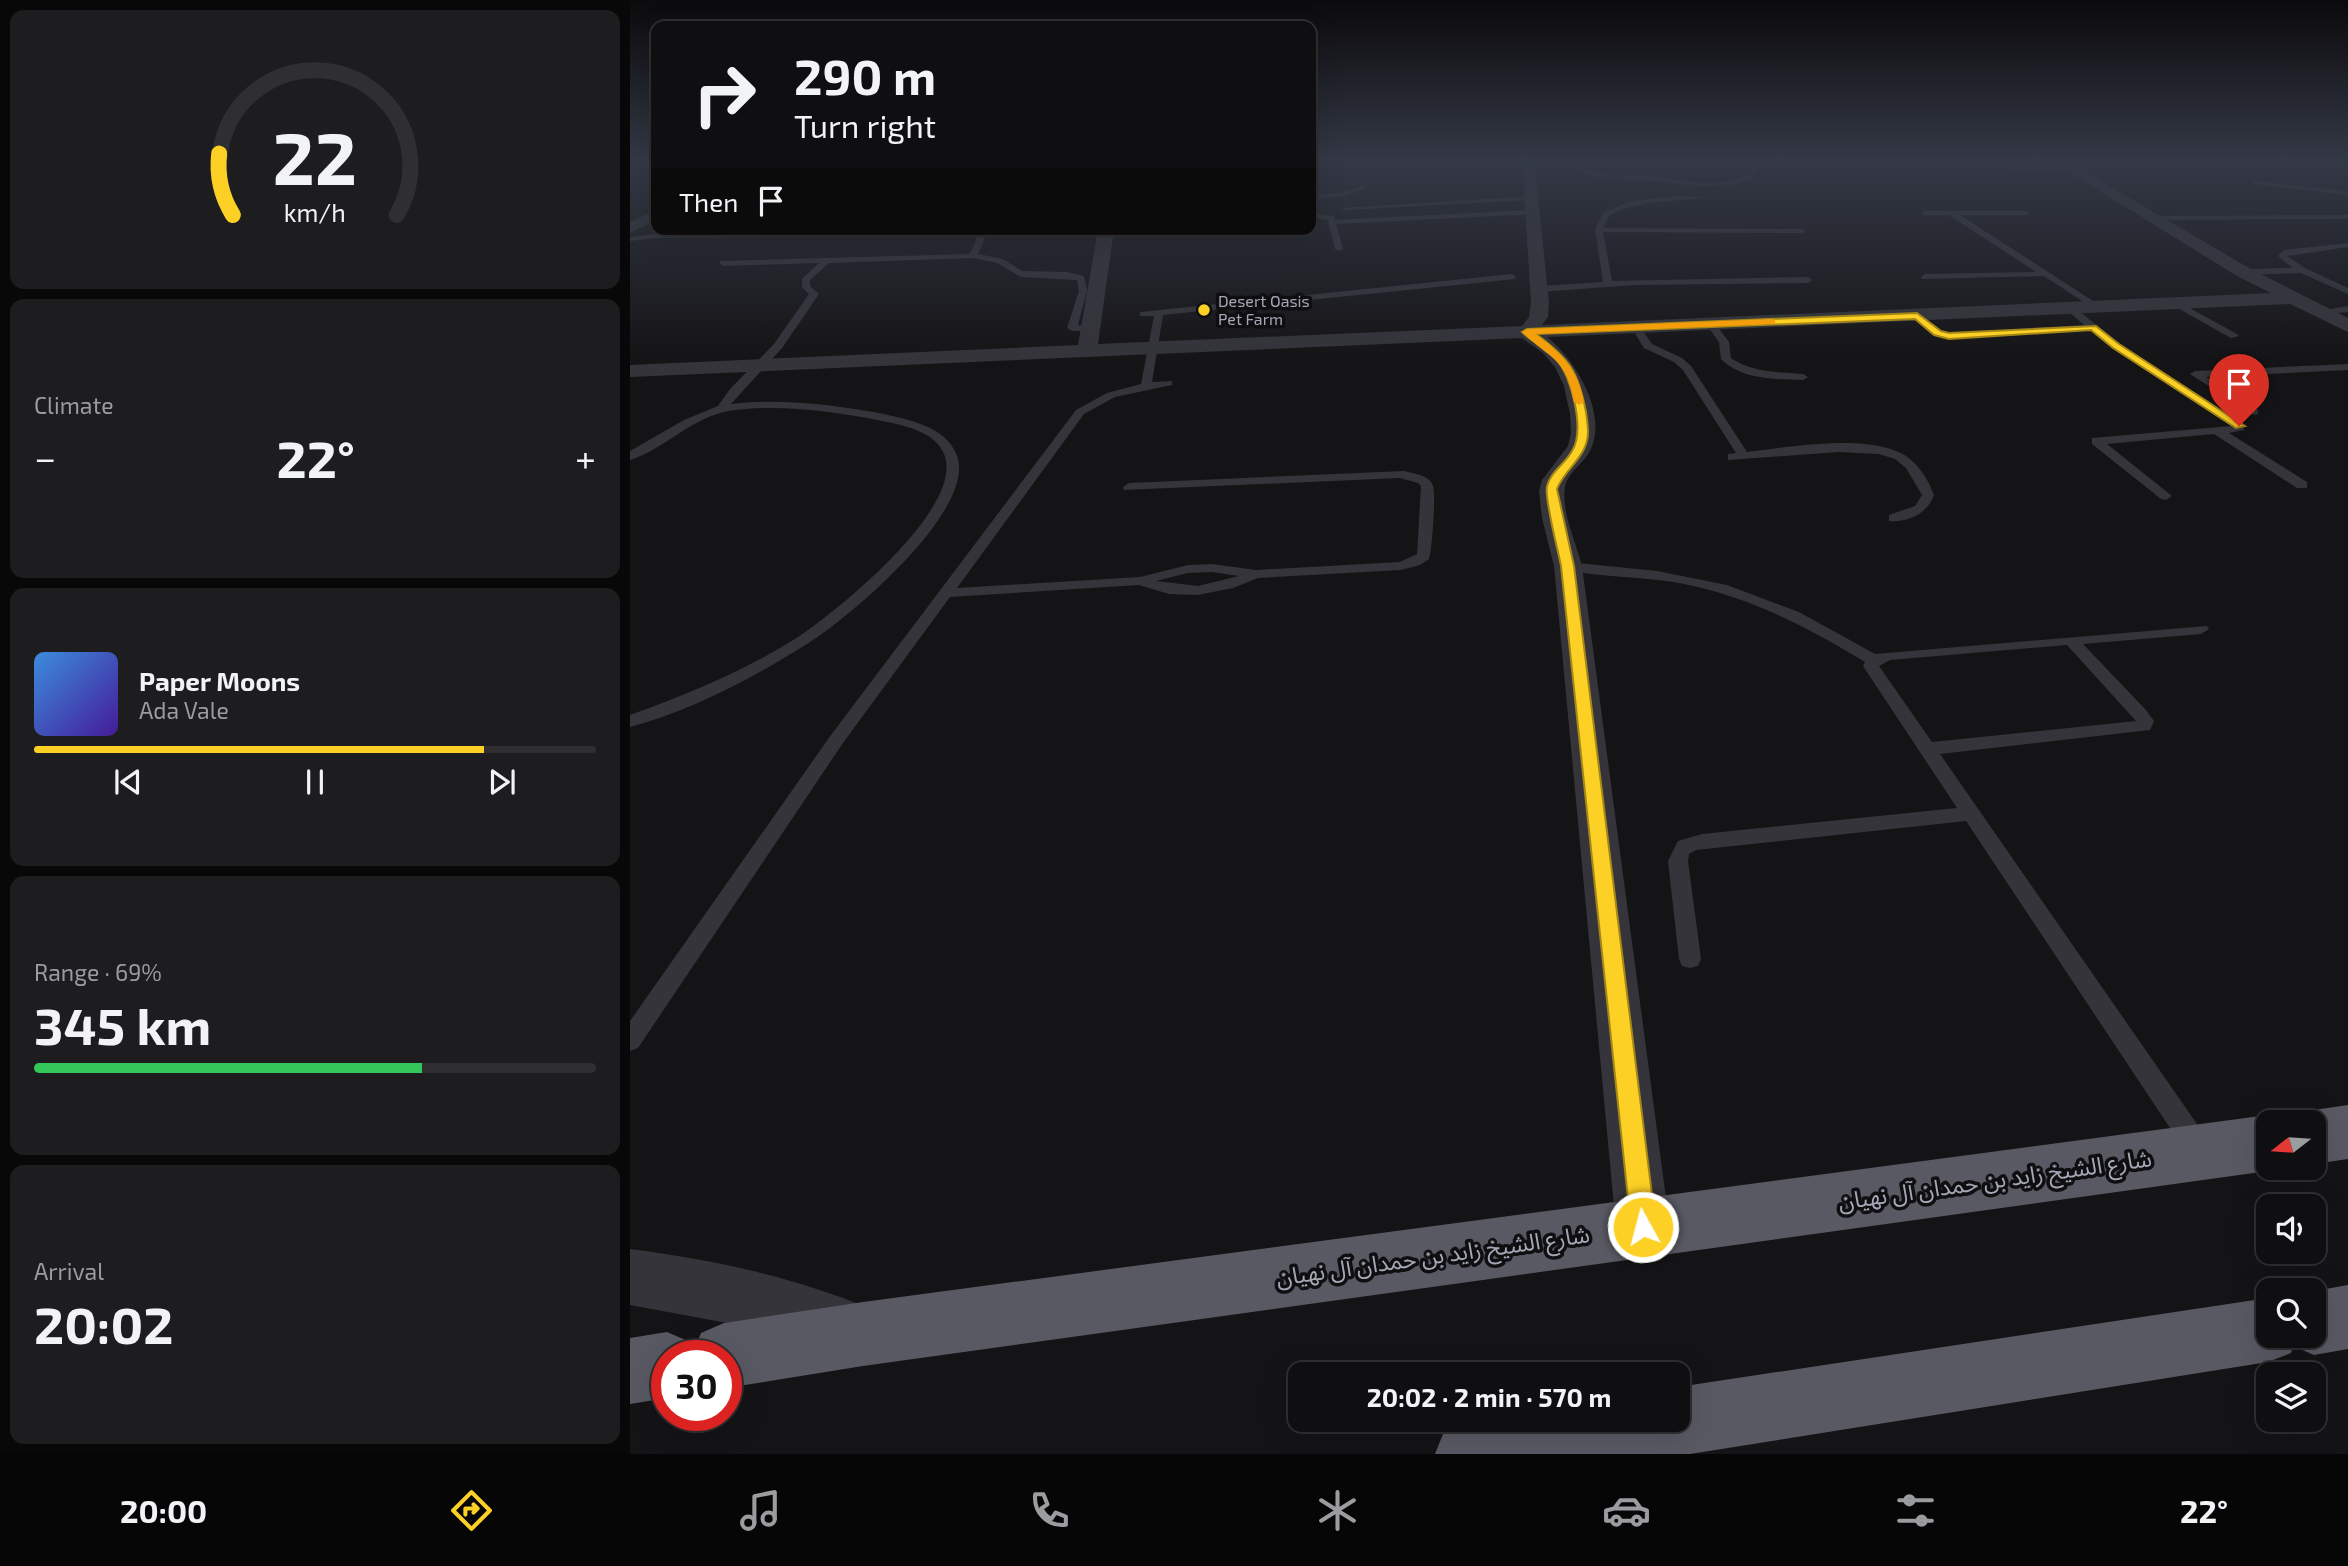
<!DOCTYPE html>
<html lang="en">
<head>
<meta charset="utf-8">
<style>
  :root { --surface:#0f0e10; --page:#1d1c1e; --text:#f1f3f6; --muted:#9b9c9f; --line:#2f2e30; --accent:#fcd024 }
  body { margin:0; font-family:"Exo 2","Noto Sans Arabic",sans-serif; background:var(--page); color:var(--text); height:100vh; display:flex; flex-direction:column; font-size:26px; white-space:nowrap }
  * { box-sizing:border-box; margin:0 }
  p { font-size:23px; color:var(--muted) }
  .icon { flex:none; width:38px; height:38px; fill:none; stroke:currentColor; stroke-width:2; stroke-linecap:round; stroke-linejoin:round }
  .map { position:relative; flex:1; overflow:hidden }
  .details { display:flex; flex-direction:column; gap:10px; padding:10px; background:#080809; width:630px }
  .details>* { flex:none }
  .banner { position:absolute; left:21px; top:21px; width:665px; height:214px; border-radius:14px; box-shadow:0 7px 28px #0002,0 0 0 2px var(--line); background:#0f0e10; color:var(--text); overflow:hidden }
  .needle { width:46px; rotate:253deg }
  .controls { position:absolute; left:1626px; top:1110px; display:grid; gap:14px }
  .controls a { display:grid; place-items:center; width:70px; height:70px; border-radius:14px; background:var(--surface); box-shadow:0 7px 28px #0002,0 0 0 2px var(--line); font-size:35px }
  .speed { position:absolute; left:21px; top:1340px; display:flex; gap:14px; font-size:35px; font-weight:700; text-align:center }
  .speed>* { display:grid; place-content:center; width:91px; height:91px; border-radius:50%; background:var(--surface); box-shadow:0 7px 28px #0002,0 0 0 2px var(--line); line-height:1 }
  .speed .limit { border:10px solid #d22; background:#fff; color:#111 }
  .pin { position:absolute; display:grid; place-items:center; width:60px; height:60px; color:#fff; margin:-72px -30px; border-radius:50% 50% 50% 0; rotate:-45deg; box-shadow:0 0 7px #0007 }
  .pin .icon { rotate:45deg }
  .me { position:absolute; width:77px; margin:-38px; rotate:353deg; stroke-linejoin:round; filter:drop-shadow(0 0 5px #0008) }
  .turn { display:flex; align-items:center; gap:24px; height:147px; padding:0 28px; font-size:32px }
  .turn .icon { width:91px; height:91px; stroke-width:2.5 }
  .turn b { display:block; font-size:49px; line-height:60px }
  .then { display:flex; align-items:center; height:66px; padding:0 28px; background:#0003; gap:14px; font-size:26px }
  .big { font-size:52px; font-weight:700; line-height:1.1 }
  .details .widget { flex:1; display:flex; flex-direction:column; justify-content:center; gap:10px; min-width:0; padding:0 24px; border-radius:14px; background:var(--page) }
  .details .dial { align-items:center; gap:0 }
  .dial svg { height:182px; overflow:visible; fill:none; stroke:var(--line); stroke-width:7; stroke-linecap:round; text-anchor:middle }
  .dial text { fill:var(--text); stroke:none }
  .song { display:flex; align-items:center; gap:21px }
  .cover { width:84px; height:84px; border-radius:10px; background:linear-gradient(135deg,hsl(210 70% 55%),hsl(260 70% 35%)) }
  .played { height:7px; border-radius:4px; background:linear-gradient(90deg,var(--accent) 80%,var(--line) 80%) }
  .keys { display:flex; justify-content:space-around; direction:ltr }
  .heat { display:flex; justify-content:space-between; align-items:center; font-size:38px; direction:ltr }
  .charge { height:10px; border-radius:5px; background:linear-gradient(90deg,#34c759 69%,var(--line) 0) }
  .trip { position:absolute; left:658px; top:1362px; width:402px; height:70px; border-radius:14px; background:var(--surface); box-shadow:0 7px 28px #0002,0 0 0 2px var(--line); font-weight:700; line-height:70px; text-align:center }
  .menu { display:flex; height:112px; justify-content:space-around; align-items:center; background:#060606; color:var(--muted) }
  .menu .icon { width:49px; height:49px }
  .menu .selected { color:var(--accent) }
  .menu b { font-size:32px; color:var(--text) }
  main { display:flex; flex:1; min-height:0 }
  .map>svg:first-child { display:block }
</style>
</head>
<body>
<main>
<section class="details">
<div class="widget dial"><svg viewBox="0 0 100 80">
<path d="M14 69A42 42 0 1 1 86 69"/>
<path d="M14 69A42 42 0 0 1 8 42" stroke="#fcd024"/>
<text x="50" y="56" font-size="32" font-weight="700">22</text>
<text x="50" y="72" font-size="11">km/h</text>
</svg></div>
<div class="widget"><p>Climate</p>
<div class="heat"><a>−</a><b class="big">22°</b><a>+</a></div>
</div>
<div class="widget">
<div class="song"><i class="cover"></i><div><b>Paper Moons</b><p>Ada Vale</p></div></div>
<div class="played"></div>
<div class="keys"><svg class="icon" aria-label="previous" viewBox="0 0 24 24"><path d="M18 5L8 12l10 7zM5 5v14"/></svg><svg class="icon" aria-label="pause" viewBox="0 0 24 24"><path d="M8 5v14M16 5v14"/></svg><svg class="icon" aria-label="next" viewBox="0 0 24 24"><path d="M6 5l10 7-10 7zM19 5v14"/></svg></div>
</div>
<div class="widget"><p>Range · 69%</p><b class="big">345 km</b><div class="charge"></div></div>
<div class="widget"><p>Arrival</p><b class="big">20:02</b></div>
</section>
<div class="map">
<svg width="1718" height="1454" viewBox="0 0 1718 1454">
  <rect width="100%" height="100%" fill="#141315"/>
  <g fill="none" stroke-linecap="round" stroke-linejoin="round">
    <path fill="#34343a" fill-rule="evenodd" d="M936 160H942L947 165 964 172C982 175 1000 173 1018 175 1051 179 1096 194 1123 169L1113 160 1127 164 1129 169 1120 179 1108 184 1074 186 963 176 943 168Z
      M1383 168H1443L1446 170 1381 171Z
      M1624 181 1718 191V195L1622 184Z
      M735 185 737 188 714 196 681 200V196L713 192Z
      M904 196 901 200 715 210 711 208Z
      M1049 196 1077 198 1016 203 989 210 979 216 973 228 1172 229 1176 231 1172 233 973 232 982 281 1178 277 1182 280 1178 283 1004 285 909 292 905 289 909 286 973 282 965 229 973 213 1000 201Z
      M902 210 905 214 706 224 713 249 709 251 705 249 698 220 681 217V213L704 216 705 220Z
      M1294 211H1400L1397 215H1330L1474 308 1466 310 1414 276 1292 279 1291 277 1295 274 1406 272 1319 215H1291Z
      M1718 215V219L1524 220 1520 218 1524 216Z
      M353 231 357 233 348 254 373 259 392 271 437 272 454 276 457 291 448 325 463 327V331H442L437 328 449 291 447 280 391 277 367 263 343 258 199 263 180 280V286L189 294 152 348 101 404C150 398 206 405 254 414 279 420 314 426 326 453 351 507 218 619 177 644 123 678 62 710 0 727V715C58 694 116 670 168 637 206 612 343 502 312 450 302 432 276 426 257 422 211 412 146 403 99 411 62 417 35 449 0 460V451L54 420 88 406 100 389 144 344 179 294 172 287V279L189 263 92 266 89 261 340 254 348 235 26 238 0 241V237L26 234Z
      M1718 243V247L1657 256 1675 268 1718 288V294L1671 273 1613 275 1609 272 1613 269 1663 268 1648 256 1654 250Z
      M882 274 886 277 885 279 533 315 522 382 542 381V385L485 397 454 414 327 588 510 577 558 565 582 564 626 570 770 562 787 554 791 486 788 483 770 478 494 490 493 487 499 483 774 471C784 474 800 475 803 486 806 494 802 552 799 559L790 565 771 570 628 578 603 588 568 595 539 594 509 585 320 597 213 743 8 1048 0 1051V1021L201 735 446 410 477 393 511 384 524 316H510V312ZM582 572 609 576 568 586 526 581 558 573Z
      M1547 301 1607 334 1609 336 1601 338 1544 306V302Z
      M1718 306V312L1687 315 1682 312Z
      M1438 307H1444L1490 344 1613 424 1614 430 1599 433 1677 482V488H1667L1584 434 1477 444 1542 496 1536 500 1531 499 1462 444V438L1601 426 1482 348 1461 330 1319 339 1305 335 1282 316 1290 314 1311 331 1319 333 1454 325 1438 311Z
      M1078 322H1084L1099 342 1101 358C1123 373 1148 372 1173 374L1178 377 1173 380C1145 379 1112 380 1091 359L1089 342 1076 324Z
      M1003 325H1009L1022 344 1052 358 1061 366 1117 452C1160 447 1231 434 1271 453 1287 461 1298 479 1304 495 1298 513 1278 523 1259 521V515L1285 506 1292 495 1276 468 1265 459 1249 454 1209 452 1098 460V454L1106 453 1053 370 1044 362 1014 348 1001 327Z
      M1718 364V370L1576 377 1628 410V414L1624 415 1560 374 1565 371Z
      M938 562 1027 571 1097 585 1169 612 1245 654 1577 626 1579 629 1571 634 1453 644 1516 710 1524 721 1520 730 1310 754 1576 1137 1580 1146 1576 1155 1567 1159 1558 1155 1336 821 1066 850 1059 854 1058 861 1071 959 1068 966 1060 968 1052 966 1049 959 1038 861 1048 841 1072 834 1327 808 1233 666 1235 662C1176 626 1118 596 1049 583 1011 576 970 578 933 569L931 566ZM1437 645 1506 721 1302 742 1249 666 1260 660Z"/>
    <path fill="#34343a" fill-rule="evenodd" d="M892 160H904L919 302 918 317 912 325 1641 293 1607 276 1420 160H1435L1619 268 1718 318V332L1660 304 917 337C944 358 976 410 962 446 957 462 938 471 935 487 931 512 946 542 952 566L1040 1228 1032 1247 1013 1255 994 1247 986 1228 924 566 912 518 909 491 912 480 938 446 941 433 940 414 934 386 925 367 913 353 892 338 0 377V365L448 345 468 229H484L468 344 892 326 899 317 901 302Z
      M26 210V220L0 233V222Z
      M0 1249C79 1259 160 1276 234 1306L242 1327 234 1348 213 1356 108 1325 0 1305Z"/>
    <path fill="#585963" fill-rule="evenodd" d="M1718 1105V1159L1684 1164V1122H1662L1664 1118 1684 1110Z
      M1638 1115 1654 1122H1638V1167H1646L1638 1171 233 1366 96 1388V1356H37V1398L0 1404V1338L37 1332 60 1342 64 1350 71 1333 94 1323 233 1302Z
      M1718 1285V1349L1684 1355 1663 1346 1661 1353 1638 1362 1060 1454H805L815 1429 840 1419H1048V1387L1638 1298V1335H1684V1291Z"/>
  </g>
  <linearGradient id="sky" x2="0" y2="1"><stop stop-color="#0b0a0c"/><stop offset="0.44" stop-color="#343946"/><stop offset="1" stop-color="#343946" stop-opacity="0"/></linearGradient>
  <rect width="1718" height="364" fill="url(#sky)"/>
  <path fill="#fcd024" stroke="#a48717" stroke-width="2" d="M1287 313 1311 331 1319 333 1466 326 1489 344 1615 426 1606 428 1483 348 1461 330 1319 339 1304 335 1285 319 906 334C940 359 948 371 956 412 958 426 960 437 954 449 947 464 933 473 927 489L944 566 1026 1227 1022 1236 1013 1240 1005 1236 1001 1227 931 566C928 550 914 498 917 486 921 471 935 464 942 451 955 431 942 376 926 359 917 348 902 342 892 332L897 329Z"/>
  <path fill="#f59e0b" d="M1141 319 1145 320V324L906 334C932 354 948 369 954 402L949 405 944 402C936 357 921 360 892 332L897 329Z"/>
  <circle fill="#fcd024" stroke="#0f0e10" stroke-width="2.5" cx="574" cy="310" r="7"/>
  <g text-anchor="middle" stroke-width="7" stroke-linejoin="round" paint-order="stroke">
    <g font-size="16" fill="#a4a7b6" stroke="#0f0e10" text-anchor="start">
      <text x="588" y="307">Desert Oasis<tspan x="588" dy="18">Pet Farm</tspan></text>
    </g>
    <g font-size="23" fill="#a4a7b6" stroke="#0f0e10">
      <text transform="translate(1365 1180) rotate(-8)" y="8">شارع الشيخ زايد بن حمدان آل نهيان</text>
      <text transform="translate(803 1256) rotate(-8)" y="8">شارع الشيخ زايد بن حمدان آل نهيان</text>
    </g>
  </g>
</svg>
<div class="controls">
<a><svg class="needle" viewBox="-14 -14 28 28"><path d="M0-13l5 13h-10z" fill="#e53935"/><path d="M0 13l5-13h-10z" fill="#9b9c9f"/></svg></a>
<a><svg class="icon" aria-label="sound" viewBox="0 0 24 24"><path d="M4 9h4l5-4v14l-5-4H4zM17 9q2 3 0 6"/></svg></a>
<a><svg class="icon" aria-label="search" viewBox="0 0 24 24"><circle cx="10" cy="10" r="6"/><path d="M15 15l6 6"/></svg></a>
<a><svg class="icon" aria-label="layers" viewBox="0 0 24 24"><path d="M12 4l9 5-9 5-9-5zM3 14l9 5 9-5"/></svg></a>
</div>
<div class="speed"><div class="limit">30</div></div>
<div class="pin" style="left:1609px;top:426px;background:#d93025"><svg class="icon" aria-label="arrive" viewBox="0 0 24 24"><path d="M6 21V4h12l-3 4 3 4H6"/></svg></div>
<svg class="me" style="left:1013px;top:1227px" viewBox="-20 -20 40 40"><circle r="17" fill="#fcd024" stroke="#fff" stroke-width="3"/><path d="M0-11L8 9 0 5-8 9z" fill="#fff"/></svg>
<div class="trip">20:02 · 2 min · 570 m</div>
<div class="banner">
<div class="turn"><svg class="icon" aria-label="right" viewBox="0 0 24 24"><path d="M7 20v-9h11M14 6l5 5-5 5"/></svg><div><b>290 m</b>Turn right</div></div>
<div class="then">Then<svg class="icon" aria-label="arrive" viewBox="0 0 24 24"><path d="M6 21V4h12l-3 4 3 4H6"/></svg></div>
</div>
</div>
</main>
<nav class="menu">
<b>20:00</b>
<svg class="icon selected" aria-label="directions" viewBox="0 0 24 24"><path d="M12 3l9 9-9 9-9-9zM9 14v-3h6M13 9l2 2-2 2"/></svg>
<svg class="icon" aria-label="music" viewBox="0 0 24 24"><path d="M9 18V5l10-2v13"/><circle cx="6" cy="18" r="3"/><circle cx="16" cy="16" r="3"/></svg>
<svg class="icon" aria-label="phone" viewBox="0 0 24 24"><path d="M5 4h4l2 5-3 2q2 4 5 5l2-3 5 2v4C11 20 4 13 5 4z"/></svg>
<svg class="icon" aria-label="climate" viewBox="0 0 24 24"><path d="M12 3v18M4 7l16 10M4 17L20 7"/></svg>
<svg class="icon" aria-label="car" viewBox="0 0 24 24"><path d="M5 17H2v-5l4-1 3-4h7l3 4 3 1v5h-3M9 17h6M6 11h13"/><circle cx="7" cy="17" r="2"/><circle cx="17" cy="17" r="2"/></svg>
<svg class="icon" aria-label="filters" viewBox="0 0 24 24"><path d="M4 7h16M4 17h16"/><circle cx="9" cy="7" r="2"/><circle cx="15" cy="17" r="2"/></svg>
<b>22°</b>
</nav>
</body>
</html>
